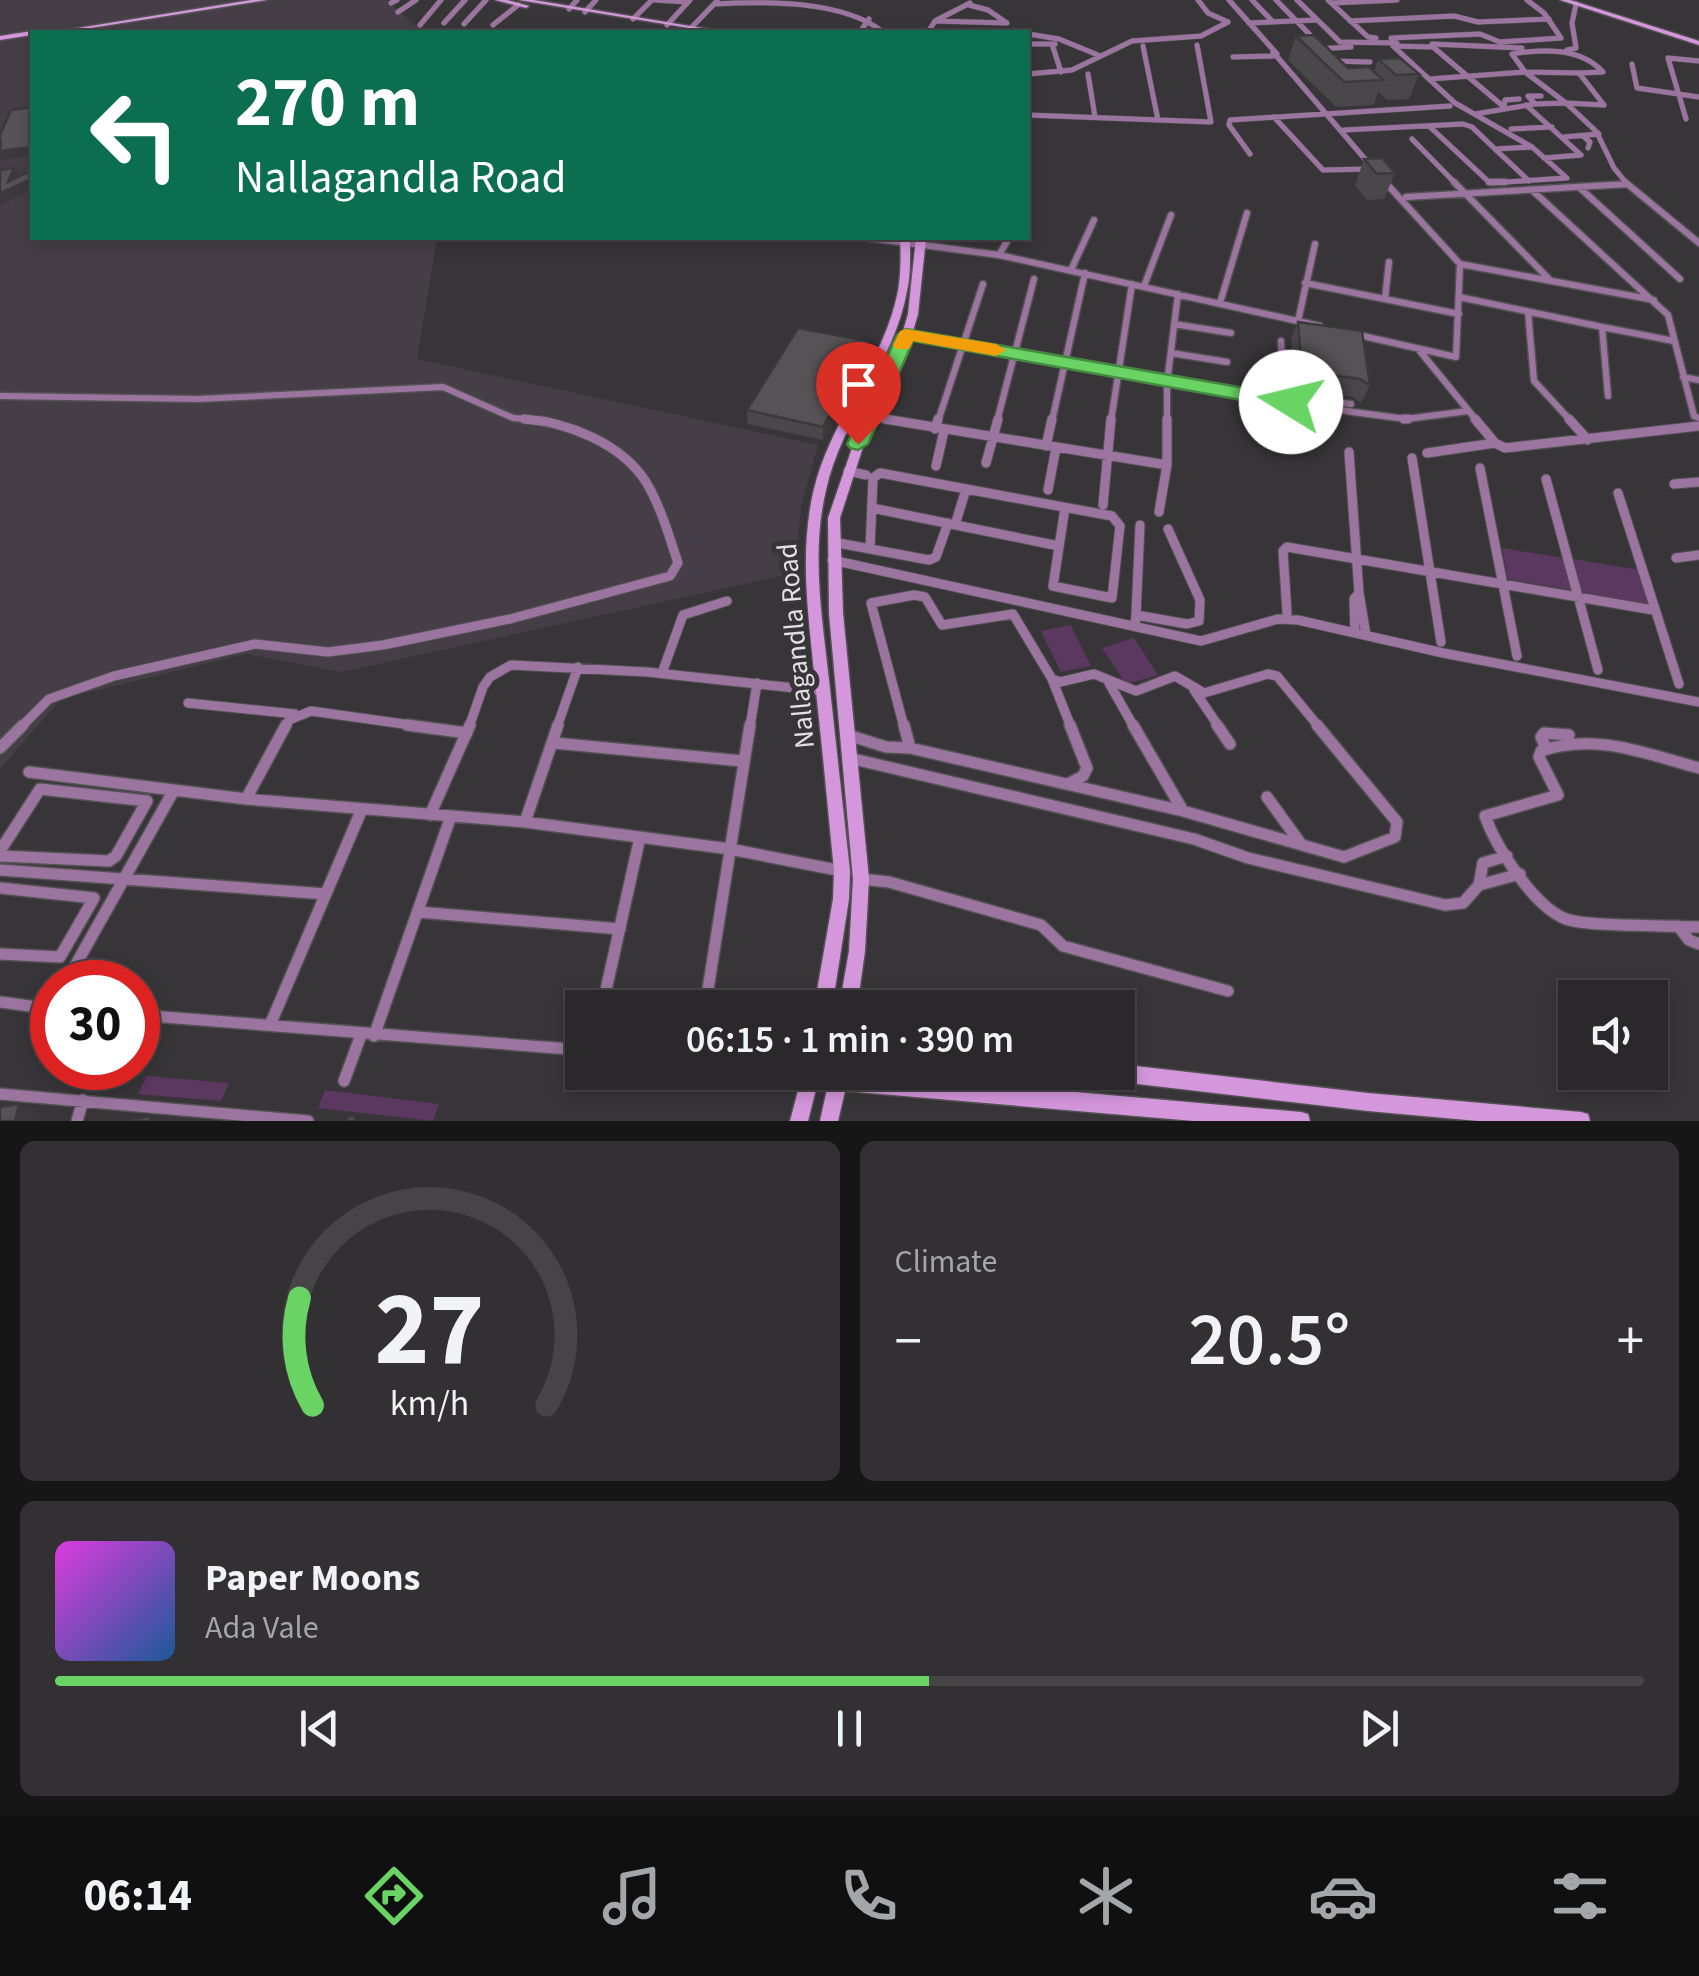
<!DOCTYPE html>
<html lang="en">
<head>
<meta charset="utf-8">
<style>
  :root { --surface:#2a282a; --page:#323032; --text:#f1f3f6; --muted:#a5a6a8; --line:#464447; --accent:#69d464 }
  body { margin:0; font-family:"Source Sans 3",sans-serif; background:var(--page); color:var(--text); height:100vh; display:flex; flex-direction:column; font-size:38px; white-space:nowrap }
  * { box-sizing:border-box; margin:0 }
  p { font-size:32px; color:var(--muted) }
  .icon { flex:none; width:55px; height:55px; fill:none; stroke:currentColor; stroke-width:2; stroke-linecap:round; stroke-linejoin:round }
  .map { position:relative; height:1121px; overflow:hidden }
  .sheet { display:flex; flex-direction:column; gap:20px; padding:20px; background:#171617; flex:1 }
  .sheet>* { flex:none }
  .guide { position:absolute; left:30px; top:30px; width:1000px; height:210px; border-radius:0px; box-shadow:0 5px 15px #0003,0 0 0 2px var(--line); background:#0b6e4f; color:#fff; overflow:hidden }
  .controls { position:absolute; left:1558px; top:980px; display:grid; gap:20px }
  .controls a { display:grid; place-items:center; width:110px; height:110px; border-radius:0px; background:var(--surface); box-shadow:0 5px 15px #0003,0 0 0 2px var(--line); font-size:50px }
  .speed { position:absolute; left:30px; top:960px; display:flex; gap:20px; font-size:50px; font-weight:700; text-align:center }
  .speed>* { display:grid; place-content:center; width:130px; height:130px; border-radius:50%; background:var(--surface); box-shadow:0 5px 15px #0003,0 0 0 2px var(--line); line-height:1 }
  .speed .limit { border:15px solid #d22; background:#fff; color:#111 }
  .pin { position:absolute; display:grid; place-items:center; width:85px; height:85px; color:#fff; margin:-102px -42px; border-radius:50% 50% 50% 0; rotate:-45deg; box-shadow:0 0 10px #0007 }
  .pin .icon { rotate:45deg }
  .me { position:absolute; width:110px; margin:-55px; rotate:279deg; stroke-linejoin:round; filter:drop-shadow(0 0 8px #0008) }
  .turn { display:flex; align-items:center; gap:35px; height:210px; padding:0 40px; font-size:45px }
  .turn .icon { width:130px; height:130px; stroke-width:2.5 }
  .turn b { display:block; font-size:70px; line-height:85px }
  .big { font-size:75px; font-weight:600; line-height:1.1 }
  .sheet .tile { flex:1; display:flex; flex-direction:column; justify-content:center; gap:15px; min-width:0; padding:0 35px; border-radius:15px; background:var(--page) }
  .sheet .dial { align-items:center; gap:0 }
  .dial svg { height:260px; overflow:visible; fill:none; stroke:var(--line); stroke-width:7; stroke-linecap:round; text-anchor:middle }
  .dial text { fill:var(--text); stroke:none }
  .song { display:flex; align-items:center; gap:30px }
  .cover { width:120px; height:120px; border-radius:15px; background:linear-gradient(135deg,hsl(300 70% 55%),hsl(210 70% 35%)) }
  .played { height:10px; border-radius:5px; background:linear-gradient(90deg,var(--accent) 55%,var(--line) 55%) }
  .keys { display:flex; justify-content:space-around; direction:ltr }
  .heat { display:flex; justify-content:space-between; align-items:center; font-size:55px; direction:ltr }
  .sheet .tiles { flex:1; display:grid; gap:20px; grid-template-columns:1fr 1fr }
  .tile:last-child { grid-column:span 2 }
  .trip { position:absolute; left:565px; top:990px; width:570px; height:100px; border-radius:0px; background:var(--surface); box-shadow:0 5px 15px #0003,0 0 0 2px var(--line); font-weight:600; line-height:100px; text-align:center }
  .menu { display:flex; height:160px; justify-content:space-around; align-items:center; background:#111011; color:var(--muted) }
  .menu .icon { width:70px; height:70px }
  .menu .current { color:var(--accent) }
  .menu b { font-size:45px; color:var(--text) }
  .map>svg:first-child { display:block }
</style>
</head>
<body>
<div class="map">
<svg width="1699" height="1121" viewBox="0 0 1699 1121">
  <rect width="100%" height="100%" fill="#383538"/>
  <path fill="#453e46" d="M0 0H386L423 32H32V238H437L417 359 818 445 801 507 795 573 341 672 246 654 61 699 0 769Z"/>
  <path fill="#5b385f" d="M1502 548 1563 558 1571 590 1508 579Z
    M1574 559 1639 570 1649 605 1582 593Z
    M1071 625 1091 666 1061 672 1041 631Z
    M1134 638 1158 675 1126 684 1102 648Z
    M147 1076 229 1083 221 1101 138 1094Z
    M325 1090 439 1104 433 1121 318 1108Z"/>
  <g fill="none" stroke-linecap="round" stroke-linejoin="round">
    <defs>
      <path id="street-far3" d="M655 0 688 2
        M1198 0 1208 13 1228 22
        M1229 0 1277 54
        M1252 0 1273 22
        M1276 0 1316 41
        M1297 0 1340 42 1397 43
        M1328 0 1368 37 1376 38
        M391 3 397 0
        M1332 3 1397 0
        M714 4C765 1 843 0 883 32
        M569 9 577 0
        M398 12 416 0
        M585 12 596 0
        M633 19 652 0
        M935 21 1007 23 988 10 969 5
        M1350 21 1454 16 1478 22 1549 19
        M444 23 465 0
        M1249 23 1316 20
        M464 24 486 0
        M420 25 441 0
        M493 25 518 5
        M667 25 690 0
        M691 28 717 1
        M860 32 869 19
        M928 32 935 21 970 3
        M1028 34 1059 39 1098 55
        M1391 38 1480 34 1500 42 1561 38 1544 13 1527 0
        M1028 44H1055
        M1052 44 1061 72
        M1432 44 1522 48
        M1143 46 1158 120
        M1316 49 1351 47
        M1567 50 1576 48 1572 23 1576 4
        M1273 52 1371 166
        M1233 57 1273 56
        M1330 61 1370 62
        M1632 64 1637 88 1699 97
        M1525 72 1579 73
        M1525 72 1566 103 1604 105 1579 73
        M1525 72 1512 54C1543 49 1580 47 1603 72L1579 73
        M1028 74 1072 70 1132 41 1201 36 1228 22
        M1088 74 1095 117
        M1430 79 1525 72
        M1535 104 1566 103 1599 134 1564 137
        M1526 105 1581 155 1544 158
        M1475 114 1535 104 1528 96H1541
        M1028 115 1211 122 1197 45
        M1274 117 1323 170 1371 169
        M1686 119 1668 58 1699 61
        M1429 126 1490 183 1567 178 1532 147
        M1511 129 1552 127
        M1344 130 1463 124 1472 127 1495 149 1532 147 1455 103 1393 46 1433 47 1504 107 1505 100 1519 99
        M1598 135 1614 168 1628 185
        M1583 136 1590 142 1588 148
        M1412 139 1457 185
        M1495 149 1529 181
        M1250 154 1229 125 1230 120 1450 106
        M1381 178 1387 185
        M1618 185 1627 184"/>
      <path id="street-far2" d="M1454 182 1551 281
        M1489 182H1505
        M1625 182 1699 243
        M1580 188 1680 279
        M1533 191 1668 315 1694 416 1699 418
        M1406 197 1627 184
        M869 238 999 255 1320 326
        M999 255 1009 238
        M1460 264 1654 300
        M1071 270 1094 220
        M1305 283 1459 314
        M1144 286 1171 215
        M1459 297 1602 327 1608 396
        M1385 299 1389 262
        M1220 303 1247 213
        M1528 312 1534 381 1571 421
        M1298 321 1315 244
        M1174 324 1231 333
        M1602 327 1674 341
        M1354 334 1456 357 1460 264 1385 182
        M907 335 1353 412 1406 419 1468 411
        M1281 341 1284 398
        M1419 350 1477 421
        M1171 353 1227 362
        M1683 377 1699 380
        M1246 389 1351 404
        M0 396 198 399 443 387 513 418 547 421
        M868 416 900 421
        M938 421 983 284
        M997 421 1034 279
        M1052 421 1085 273
        M1111 421 1132 284
        M1167 421V383L1178 294"/>
      <path id="street-far1" d="M885 419 1167 465 1159 512
        M1167 419V465
        M1404 419H1408
        M1475 419 1495 443 1505 448 1699 426
        M1569 419 1588 440
        M935 429 938 419
        M1046 446 1052 419
        M1349 452 1359 593 1366 635
        M1427 453 1495 443
        M1412 458 1441 642
        M986 463 998 419
        M936 466 944 431
        M1480 468 1517 656
        M848 471 866 475
        M1546 479 1598 670
        M1674 484 1699 482
        M1048 490 1056 448
        M1618 493 1679 684
        M1103 505 1111 419
        M872 508 1059 546
        M955 525 966 489
        M833 542 929 560 936 557 948 523
        M870 549 873 478 880 473 1112 516 1120 526 1112 598 1053 586 1065 508
        M1676 558 1699 555
        M832 560 1201 641 1278 619 1298 620 1443 653 1699 702
        M1287 613 1283 551 1287 547 1653 610
        M1136 615 1140 525
        M1135 626 1136 615 1187 624 1199 621 1200 600 1168 529
        M1355 633 1354 599 1359 593
        M662 673 683 615 727 601
        M1052 679 1071 727
        M1109 683 1134 727
        M1194 690 1219 727
        M188 703 295 714
        M21 727 49 699 114 676 255 644 328 652 383 645 510 619 670 576 678 563C669 536 661 507 646 482 622 444 568 422 524 419
        M285 727 289 720 311 711 425 727
        M469 727 483 687 490 677 511 665 647 672 823 691
        M557 727 578 667
        M750 727 757 683
        M904 727 871 603 914 595 925 597 942 625 1013 614 1052 679 1060 682 1094 674 1136 691 1175 676 1204 693 1268 674 1277 676 1319 727"/>
      <path id="street" d="M407 725 467 733
        M904 725 910 748
        M1133 725 1183 811
        M1217 725 1230 744
        M848 735 886 747 910 748
        M555 743 742 761
        M0 748 23 725
        M910 748 1183 811 1344 857 1395 837 1397 822 1317 725
        M1546 748 1541 737 1544 733 1569 735
        M849 758 1194 839 1248 858 1445 905 1463 903 1479 885 1520 874
        M1699 768C1647 754 1594 732 1541 751L1539 757 1558 795 1485 816C1496 847 1534 907 1566 919 1588 927 1671 925 1699 927
        M29 772 246 799 525 822 730 849 842 871
        M1068 784 1083 776 1087 768 1070 725
        M1267 797 1301 844
        M246 799 286 725
        M430 815 470 725
        M525 822 558 725
        M0 851 40 789 147 801 116 856 109 861 0 856
        M0 870 326 894
        M861 879 889 882 1041 925 1063 946 1228 991
        M1479 885 1483 863 1507 856
        M0 888 94 898 60 957 0 954
        M418 912 620 929
        M1678 926 1689 940 1699 944
        M66 982 174 790
        M0 1002 52 1009
        M602 1008 640 837
        M705 1008 750 725
        M138 1015 582 1050
        M270 1025 362 809
        M374 1036 451 816
        M795 1072 810 1079
        M344 1081 361 1035
        M0 1094 308 1121
        M77 1121 83 1100"/>
      <path id="secondary" d="M251 0H267L66 32H53Z
        M495 0H507L529 6 526 8Z
        M519 0H534L726 32H713Z
        M1560 0H1570L1699 41V45Z
        M32 31 35 32H32V35L0 40V36Z
        M900 238H910C910 256 911 274 907 291 894 362 842 419 826 490 811 553 822 616 829 680 836 744 843 807 850 871L849 899 832 1008H814L833 899 834 871C828 808 822 745 815 682 809 619 799 557 813 493 829 421 884 363 898 291 901 273 901 256 900 238Z
        M916 238H926L918 314 911 338 873 416 840 518 843 613 869 879 865 951 857 1008H839L849 951 853 879 829 613 828 518 863 416 901 338 908 314Z
        M1118 1064 1368 1093 1581 1112 1588 1114 1590 1121H1478L1368 1111 1112 1081 1106 1078 1103 1072H1118Z
        M803 1072H849L1301 1112 1308 1114 1310 1121H1194L845 1091 838 1121H820L827 1089H816L808 1121H790Z"/>
    </defs>
    <use href="#street-far3" stroke="#535153" stroke-width="6"/>
    <use href="#street-far2" stroke="#535153" stroke-width="9"/>
    <use href="#street-far1" stroke="#535153" stroke-width="11"/>
    <use href="#street" stroke="#535153" stroke-width="14"/>
    <use href="#secondary" stroke="#535153" stroke-width="3"/>
    <use href="#street-far3" stroke="#9b75a0" stroke-width="5"/>
    <use href="#street-far2" stroke="#9b75a0" stroke-width="6"/>
    <use href="#street-far1" stroke="#9b75a0" stroke-width="9"/>
    <use href="#street" stroke="#9b75a0" stroke-width="11"/>
    <use href="#secondary" fill="#d597dc" fill-rule="evenodd"/>
  </g>
  <path fill="#4a474a" d="M1296 36 1348 68 1374 72 1378 59 1419 74 1409 99 1387 100 1378 92 1374 105 1336 107 1288 60Z
    M1364 159 1395 173 1384 199 1367 200 1355 185Z
    M1298 322 1370 385 1361 403 1352 397 1295 389 1291 340Z
    M868 341V355L823 440 748 424 747 410Z"/>
  <path fill="#3c393c" d="M0 142 32 147V156L3 160 0 156Z
    M14 168 20 177 32 179V190L0 204V193Z
    M868 341V355L823 440V427Z
    M19 1104 41 1115 40 1121H15Z"/>
  <path fill="#565256" stroke="#3c393c" stroke-width="2.5" d="M1314 35 1348 68 1369 67 1383 80 1344 82 1296 36Z
    M1400 58 1419 74 1396 75 1378 59Z
    M32 107V147L0 151 1 142H0V135L11 110Z
    M1382 158 1395 173 1377 174 1364 159Z
    M14 168 8 182 32 170V179L0 193V170Z
    M1298 322 1362 331 1370 385 1360 379 1302 371Z
    M798 328 868 341 823 427 747 410Z
    M19 1104 15 1121H0V1107Z
    M150 1116V1121H126Z
    M348 1116H355V1121H347Z"/>
  <path fill="#69d464" stroke="#448a41" stroke-width="2.5" d="M906 329 1291 396 1301 402 1291 409 913 341 868 444 858 450 850 448 847 444 897 335Z"/>
  <path fill="#f59e0b" d="M906 329 996 344 1006 350 996 356 913 341 909 349H896L893 345 900 331Z"/>
  <g text-anchor="middle" stroke-width="10" stroke-linejoin="round" paint-order="stroke">
    <g font-size="28" fill="#e3e1e3" stroke="#383538">
      <text transform="translate(795 646) rotate(-95)" y="10">Nallagandla Road</text>
    </g>
  </g>
</svg>
<div class="controls">
<a><svg class="icon" aria-label="sound" viewBox="0 0 24 24"><path d="M4 9h4l5-4v14l-5-4H4zM17 9q2 3 0 6"/></svg></a>
</div>
<div class="speed"><div class="limit">30</div></div>
<div class="pin" style="left:858px;top:444px;background:#d93025"><svg class="icon" aria-label="arrive" viewBox="0 0 24 24"><path d="M6 21V4h12l-3 4 3 4H6"/></svg></div>
<svg class="me" style="left:1291px;top:402px" viewBox="-20 -20 40 40"><circle r="19" fill="#fff"/><path d="M0-13L10 11 0 6-10 11z" fill="#69d464"/></svg>
<div class="trip">06:15 · 1 min · 390 m</div>
<div class="guide">
<div class="turn"><svg class="icon" aria-label="left" viewBox="0 0 24 24"><path d="M17 20v-9H6M10 6l-5 5 5 5"/></svg><div><b>270 m</b>Nallagandla Road</div></div>
</div>
</div>
<section class="sheet">
<div class="tiles">
<div class="tile dial"><svg viewBox="0 0 100 80">
<path d="M14 69A42 42 0 1 1 86 69"/>
<path d="M14 69A42 42 0 0 1 10 36" stroke="#69d464"/>
<text x="50" y="56" font-size="32" font-weight="700">27</text>
<text x="50" y="72" font-size="11">km/h</text>
</svg></div>
<div class="tile"><p>Climate</p>
<div class="heat"><a>−</a><b class="big">20.5°</b><a>+</a></div>
</div>
<div class="tile">
<div class="song"><i class="cover"></i><div><b>Paper Moons</b><p>Ada Vale</p></div></div>
<div class="played"></div>
<div class="keys"><svg class="icon" aria-label="previous" viewBox="0 0 24 24"><path d="M18 5L8 12l10 7zM5 5v14"/></svg><svg class="icon" aria-label="pause" viewBox="0 0 24 24"><path d="M8 5v14M16 5v14"/></svg><svg class="icon" aria-label="next" viewBox="0 0 24 24"><path d="M6 5l10 7-10 7zM19 5v14"/></svg></div>
</div>
</div>
</section>
<nav class="menu">
<b>06:14</b>
<svg class="icon current" aria-label="directions" viewBox="0 0 24 24"><path d="M12 3l9 9-9 9-9-9zM9 14v-3h6M13 9l2 2-2 2"/></svg>
<svg class="icon" aria-label="music" viewBox="0 0 24 24"><path d="M9 18V5l10-2v13"/><circle cx="6" cy="18" r="3"/><circle cx="16" cy="16" r="3"/></svg>
<svg class="icon" aria-label="phone" viewBox="0 0 24 24"><path d="M5 4h4l2 5-3 2q2 4 5 5l2-3 5 2v4C11 20 4 13 5 4z"/></svg>
<svg class="icon" aria-label="climate" viewBox="0 0 24 24"><path d="M12 3v18M4 7l16 10M4 17L20 7"/></svg>
<svg class="icon" aria-label="car" viewBox="0 0 24 24"><path d="M5 17H2v-5l4-1 3-4h7l3 4 3 1v5h-3M9 17h6M6 11h13"/><circle cx="7" cy="17" r="2"/><circle cx="17" cy="17" r="2"/></svg>
<svg class="icon" aria-label="filters" viewBox="0 0 24 24"><path d="M4 7h16M4 17h16"/><circle cx="9" cy="7" r="2"/><circle cx="15" cy="17" r="2"/></svg>
</nav>
</body>
</html>
